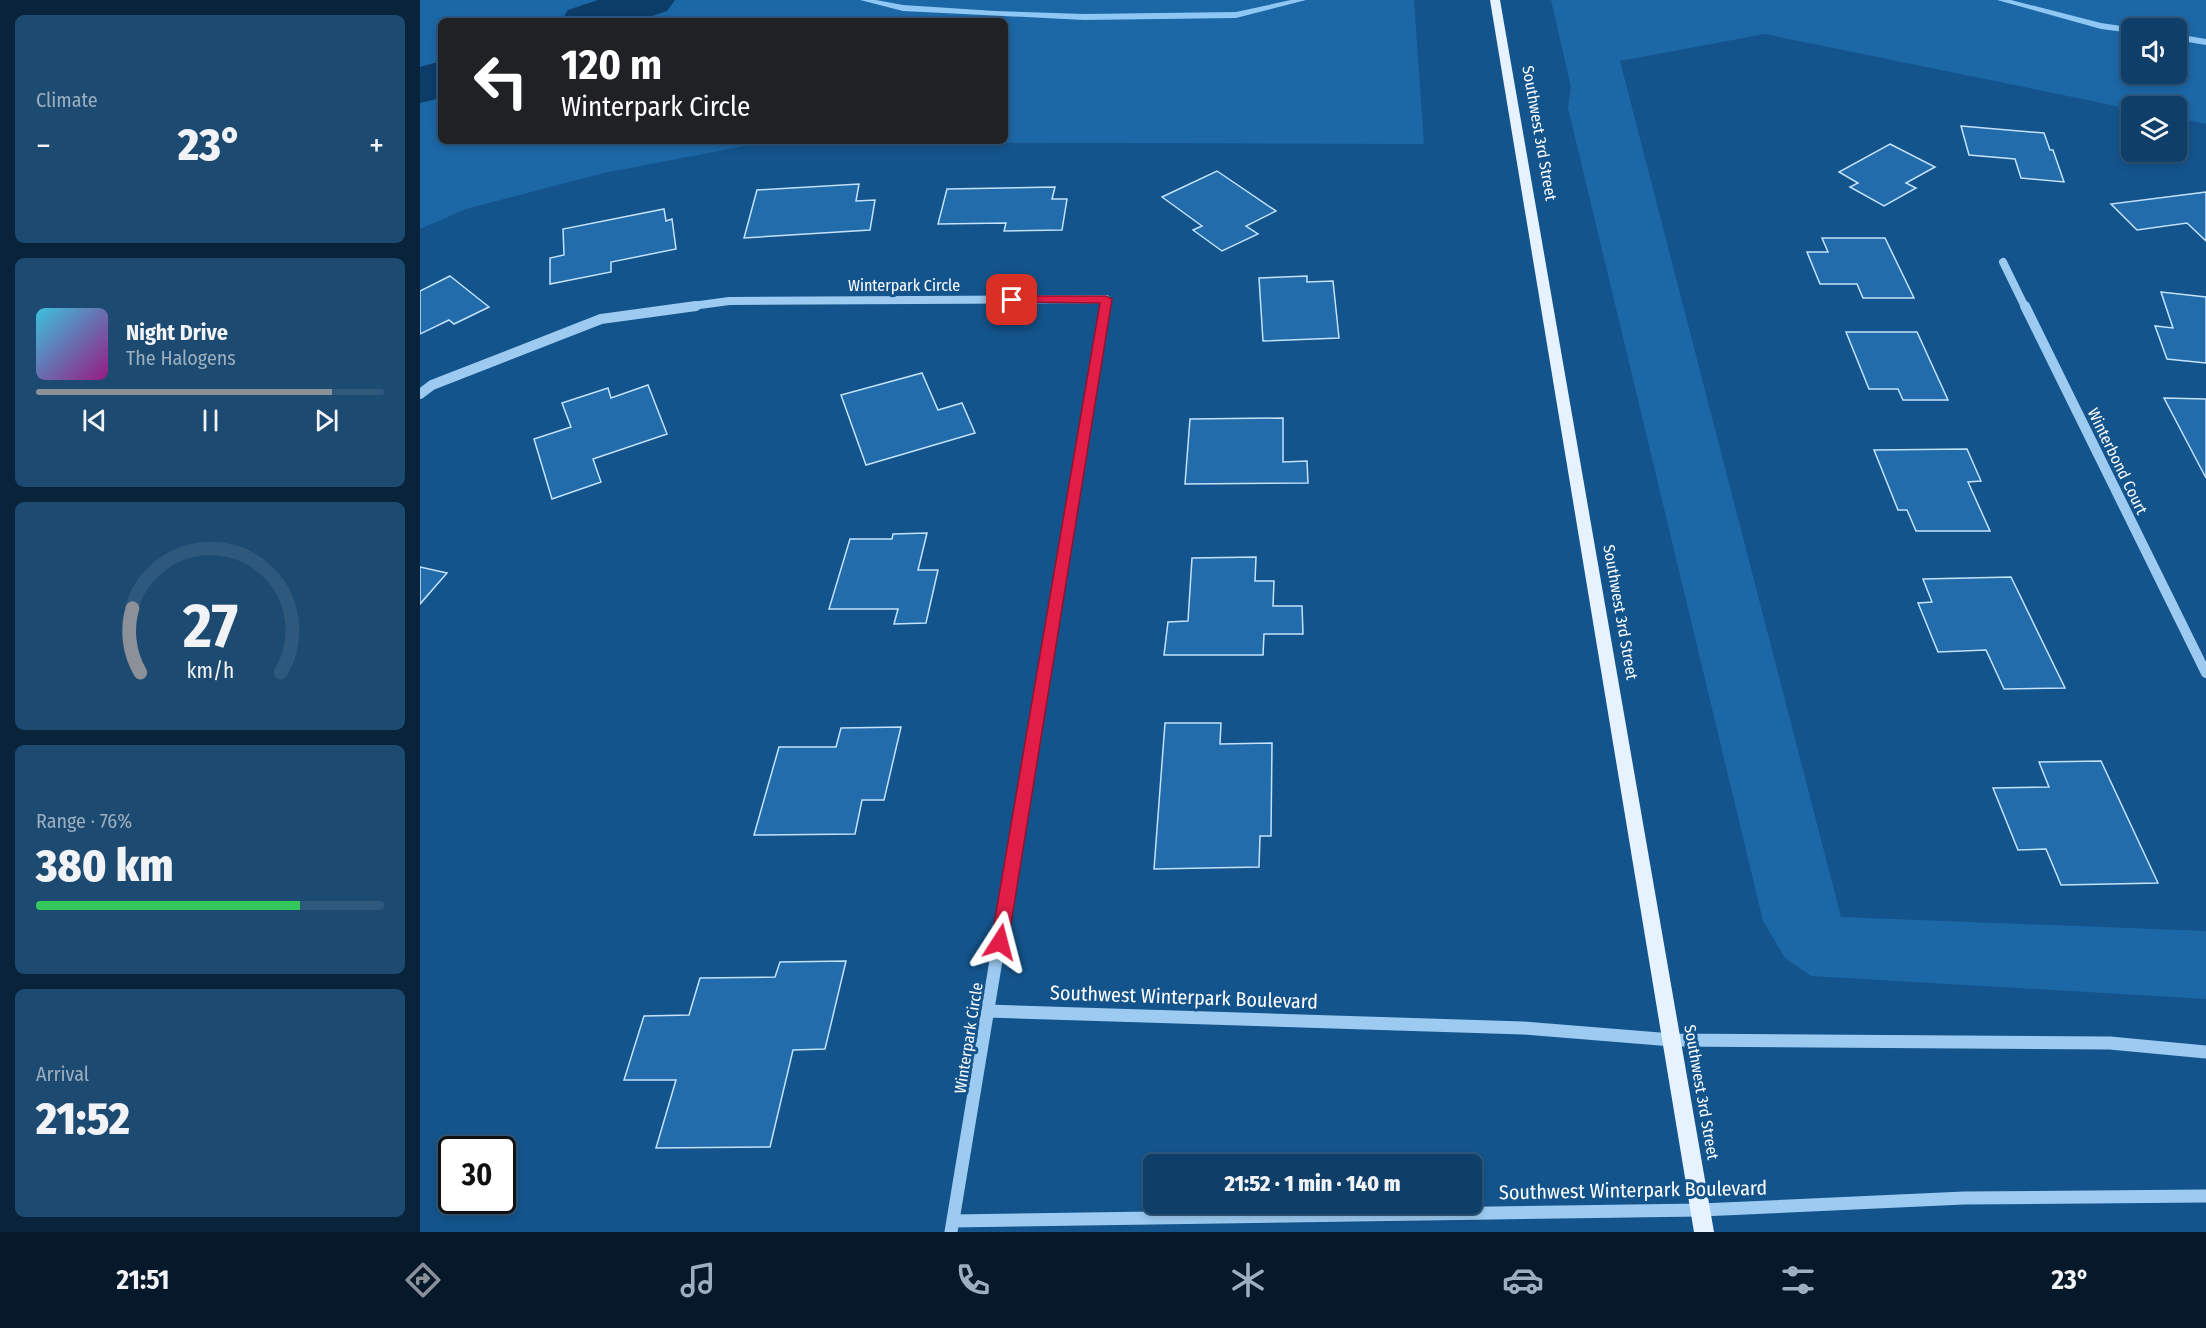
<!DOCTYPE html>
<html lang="en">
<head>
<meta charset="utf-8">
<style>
  :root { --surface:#0f3f69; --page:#1d4a71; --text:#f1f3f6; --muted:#9bafc0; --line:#2f587d; --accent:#8c9099 }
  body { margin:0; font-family:"Fira Sans Condensed",sans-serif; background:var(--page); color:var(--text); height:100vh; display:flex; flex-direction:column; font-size:22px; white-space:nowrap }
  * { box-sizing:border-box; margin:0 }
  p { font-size:20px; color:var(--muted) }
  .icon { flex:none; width:33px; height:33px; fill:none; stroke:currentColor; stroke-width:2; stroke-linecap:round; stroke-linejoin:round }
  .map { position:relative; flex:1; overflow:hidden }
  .drawer { display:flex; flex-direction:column; gap:15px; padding:15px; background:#08233a; width:420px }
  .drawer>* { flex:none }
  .banner { position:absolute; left:18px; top:18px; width:570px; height:126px; border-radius:9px; box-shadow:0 3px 9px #0003,0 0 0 2px var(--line); background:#202124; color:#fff; overflow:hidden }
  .tools { position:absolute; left:1701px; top:18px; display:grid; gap:12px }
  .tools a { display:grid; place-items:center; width:66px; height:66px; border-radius:9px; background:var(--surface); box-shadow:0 3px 9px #0003,0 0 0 2px var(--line); font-size:30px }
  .speed { position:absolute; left:18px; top:1136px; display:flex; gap:12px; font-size:30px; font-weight:700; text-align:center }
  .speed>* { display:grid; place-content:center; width:78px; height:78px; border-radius:50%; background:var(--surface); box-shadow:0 3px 9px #0003,0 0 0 2px var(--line); line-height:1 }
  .speed .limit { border:3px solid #111; border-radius:9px; background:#fff; color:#111 }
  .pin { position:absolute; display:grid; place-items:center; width:51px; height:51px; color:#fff; margin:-26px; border-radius:12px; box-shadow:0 3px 9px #0006 }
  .me { position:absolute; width:66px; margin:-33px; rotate:9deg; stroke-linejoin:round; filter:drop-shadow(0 0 4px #0008) }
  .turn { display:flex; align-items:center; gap:21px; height:126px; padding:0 24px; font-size:27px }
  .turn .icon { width:78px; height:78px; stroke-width:2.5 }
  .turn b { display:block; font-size:42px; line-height:51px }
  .big { font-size:45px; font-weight:800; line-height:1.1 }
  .drawer .tile { flex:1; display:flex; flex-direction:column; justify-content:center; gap:9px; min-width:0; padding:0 21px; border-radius:9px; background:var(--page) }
  .drawer .dial { align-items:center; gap:0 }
  .dial svg { height:156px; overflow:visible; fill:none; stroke:var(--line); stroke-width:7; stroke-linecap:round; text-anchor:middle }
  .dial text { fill:var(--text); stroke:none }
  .song { display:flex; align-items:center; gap:18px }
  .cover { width:72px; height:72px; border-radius:9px; background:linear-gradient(135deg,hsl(190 70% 55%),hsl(310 70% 35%)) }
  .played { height:6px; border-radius:3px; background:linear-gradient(90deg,var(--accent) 85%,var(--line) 85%) }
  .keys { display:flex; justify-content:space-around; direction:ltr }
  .heat { display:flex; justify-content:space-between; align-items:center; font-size:33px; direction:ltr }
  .charge { height:9px; border-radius:4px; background:linear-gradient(90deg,#34c759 76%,var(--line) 0) }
  .trip { position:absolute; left:723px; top:1154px; width:339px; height:60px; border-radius:9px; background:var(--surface); box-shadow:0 3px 9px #0003,0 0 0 2px var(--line); font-weight:800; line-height:60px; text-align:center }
  .dock { display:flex; height:96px; justify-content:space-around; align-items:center; background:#06192a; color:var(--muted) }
  .dock .icon { width:42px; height:42px }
  .dock .active { color:var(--accent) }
  .dock b { font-size:27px; color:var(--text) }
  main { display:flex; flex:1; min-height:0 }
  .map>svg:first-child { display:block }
</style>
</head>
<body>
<main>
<section class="drawer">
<div class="tile"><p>Climate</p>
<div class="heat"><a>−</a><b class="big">23°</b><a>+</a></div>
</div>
<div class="tile">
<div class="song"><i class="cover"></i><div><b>Night Drive</b><p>The Halogens</p></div></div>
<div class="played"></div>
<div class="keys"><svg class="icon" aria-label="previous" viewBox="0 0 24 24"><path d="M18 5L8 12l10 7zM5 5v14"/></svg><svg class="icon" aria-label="pause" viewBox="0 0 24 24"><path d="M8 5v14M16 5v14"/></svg><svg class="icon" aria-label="next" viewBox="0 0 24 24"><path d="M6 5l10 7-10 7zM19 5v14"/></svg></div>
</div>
<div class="tile dial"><svg viewBox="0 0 100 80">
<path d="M14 69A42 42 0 1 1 86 69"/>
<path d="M14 69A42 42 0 0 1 10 36" stroke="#8c9099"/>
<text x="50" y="56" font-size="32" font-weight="700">27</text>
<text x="50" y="72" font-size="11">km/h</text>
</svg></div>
<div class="tile"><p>Range · 76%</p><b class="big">380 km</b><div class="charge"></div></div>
<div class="tile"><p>Arrival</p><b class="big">21:52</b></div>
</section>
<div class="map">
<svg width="1786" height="1232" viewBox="0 0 1786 1232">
  <rect width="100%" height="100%" fill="#14548c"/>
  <path fill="#1c67a6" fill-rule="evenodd" d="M0 0H994L1004 144 345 142 184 173 46 209 0 229ZM21 21H585V141H21Z
    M1131 0H1786V124L1757 118 1756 106H1712L1711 109 1345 34 1200 61 1421 917 1786 931V999L1391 976 1365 958 1343 921 1148 108 1151 87ZM1712 28H1756V74H1712Z"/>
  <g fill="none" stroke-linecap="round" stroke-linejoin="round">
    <path fill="#8ec7f3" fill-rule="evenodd" d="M440 0H456L483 5 575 11 664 14 816 12 871 0H886L816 18 664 20 483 11Z
      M1577 0H1591L1681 23 1715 28H1712V33L1681 29Z
      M1756 34 1786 39V45L1756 40Z"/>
    <path fill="#0c3c68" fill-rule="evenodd" d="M178 0H255L247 11 218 21H141L148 10Z
      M21 61V98L0 103V67Z"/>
  </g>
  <path fill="#226cab" stroke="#c3e2fc" stroke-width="1.5" d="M1541 126 1624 133 1630 150H1633L1644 182 1601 178 1595 159 1549 155Z
    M1470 144 1515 167 1486 183 1496 188 1464 206 1430 187 1438 183 1419 172Z
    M797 171 856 211 826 226 838 234 802 251 773 230 782 226 742 197Z
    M439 184 436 201 455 200 450 230 324 238 337 190Z
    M635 187 632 199H647L642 230 584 231 586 223 518 224 527 189Z
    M1786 192V241L1767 223 1717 230 1691 204Z
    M244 209 246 221 252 219 256 249 191 262V272L130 284V258L144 255 143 229Z
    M1402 238H1465L1494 298H1443L1437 284H1400L1387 252H1408Z
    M30 276 69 307 34 324 29 320 0 334V291Z
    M887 276V282L913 281 919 338 843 341 839 278Z
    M1741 292 1786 297V363L1747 359 1735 326 1753 328Z
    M1426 332H1497L1528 400H1483L1478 389H1449Z
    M502 373 518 410 542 403 555 433 446 465 421 395Z
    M228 385 247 434 173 459 181 482 132 499 114 439 151 427 142 403 188 388 191 398Z
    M1744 398 1786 399V478Z
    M863 418V462L887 461 888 483 765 484 770 419Z
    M1547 449 1561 481 1548 482 1570 531H1496L1487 510H1478L1454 450Z
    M507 533 498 570H518L506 623 474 624 478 609H409L430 539H472L473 534Z
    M836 557 835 581H854L853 606H882L883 634H844L843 655H744L748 622 768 621 772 558Z
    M0 567 27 573 0 604Z
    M1591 577 1645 688 1584 689 1566 650 1518 652 1498 603 1512 602 1503 579Z
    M745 723H801L800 744 852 743 851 836H840L839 867 734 869Z
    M481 727 464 800H442L435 834 334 835 359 747H416L421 728Z
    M1681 761 1738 883 1641 885 1626 849 1598 850 1573 788 1629 787 1619 762Z
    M426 961 405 1049 373 1050 350 1147 236 1148 256 1080H204L224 1016 269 1015 280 978 355 977 360 962Z"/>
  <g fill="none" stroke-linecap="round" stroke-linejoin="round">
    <path stroke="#9ccaf0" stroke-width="8" d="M1583 262 1605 307
      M265 307 309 301 686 299 685 307"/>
    <path stroke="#9ccaf0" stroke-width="10" d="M1605 306 1786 673
      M0 394 12 385 181 319 276 306
      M618 708 685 306"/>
    <path stroke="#9ccaf0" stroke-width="13" d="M568 1011 1103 1028 1252 1040 1690 1043 1786 1052
      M533 1221 1281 1210 1544 1198 1786 1196
      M531 1232 618 707"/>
    <path fill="#e6f2ff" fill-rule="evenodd" d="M1070 0H1080L1294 1232H1274Z"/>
  </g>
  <path fill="#e11d48" stroke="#92132f" stroke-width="1.5" d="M592 296H686L692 299 588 942 585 947 580 949 574 947 571 942 680 303 588 302 587 300Z"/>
  <g text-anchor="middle" stroke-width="6" stroke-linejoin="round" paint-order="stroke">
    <g font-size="16" fill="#fff" stroke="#14548c">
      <text transform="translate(1120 133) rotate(80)" y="6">Southwest 3rd Street</text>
      <text x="484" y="291">Winterpark Circle</text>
      <text transform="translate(1698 461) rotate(64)" y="6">Winterbond Court</text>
      <text transform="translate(1201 612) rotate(80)" y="6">Southwest 3rd Street</text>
      <text transform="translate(548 1038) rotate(-81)" y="6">Winterpark Circle</text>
      <text transform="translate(1282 1092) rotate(80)" y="6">Southwest 3rd Street</text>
    </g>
    <g font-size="20" fill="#fff" stroke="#14548c">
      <text transform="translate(764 997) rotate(2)" y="7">Southwest Winterpark Boulevard</text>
      <text transform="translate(1213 1190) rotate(-1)" y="7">Southwest Winterpark Boulevard</text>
    </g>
  </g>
</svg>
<div class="tools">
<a><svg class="icon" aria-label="sound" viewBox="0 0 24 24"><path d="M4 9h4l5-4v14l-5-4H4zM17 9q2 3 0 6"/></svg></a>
<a><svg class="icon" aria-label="layers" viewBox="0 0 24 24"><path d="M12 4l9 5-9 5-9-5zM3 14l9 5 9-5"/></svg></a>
</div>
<div class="speed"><div class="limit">30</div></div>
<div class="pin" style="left:592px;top:300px;background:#d93025"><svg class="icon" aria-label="arrive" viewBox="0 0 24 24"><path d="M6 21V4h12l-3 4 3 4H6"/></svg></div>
<svg class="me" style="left:580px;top:942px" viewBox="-20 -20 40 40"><path d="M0-17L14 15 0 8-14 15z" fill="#e11d48" stroke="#fff" stroke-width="4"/></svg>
<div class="trip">21:52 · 1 min · 140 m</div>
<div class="banner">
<div class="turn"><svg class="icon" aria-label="left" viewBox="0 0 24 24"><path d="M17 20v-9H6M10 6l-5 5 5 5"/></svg><div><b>120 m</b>Winterpark Circle</div></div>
</div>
</div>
</main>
<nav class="dock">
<b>21:51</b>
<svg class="icon active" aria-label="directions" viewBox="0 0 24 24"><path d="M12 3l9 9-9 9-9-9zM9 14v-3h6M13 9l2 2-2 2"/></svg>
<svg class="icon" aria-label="music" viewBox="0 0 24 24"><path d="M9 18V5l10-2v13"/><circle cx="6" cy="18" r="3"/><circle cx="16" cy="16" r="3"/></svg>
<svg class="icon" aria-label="phone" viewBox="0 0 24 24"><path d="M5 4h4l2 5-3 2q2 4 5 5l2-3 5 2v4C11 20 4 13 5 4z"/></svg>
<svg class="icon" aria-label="climate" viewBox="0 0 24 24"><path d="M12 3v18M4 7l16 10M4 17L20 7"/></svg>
<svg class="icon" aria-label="car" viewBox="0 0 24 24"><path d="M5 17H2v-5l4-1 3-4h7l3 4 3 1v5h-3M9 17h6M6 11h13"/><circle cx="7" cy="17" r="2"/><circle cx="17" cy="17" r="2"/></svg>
<svg class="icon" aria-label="filters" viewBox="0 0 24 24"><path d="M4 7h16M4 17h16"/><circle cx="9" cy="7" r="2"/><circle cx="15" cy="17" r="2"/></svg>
<b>23°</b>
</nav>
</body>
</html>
